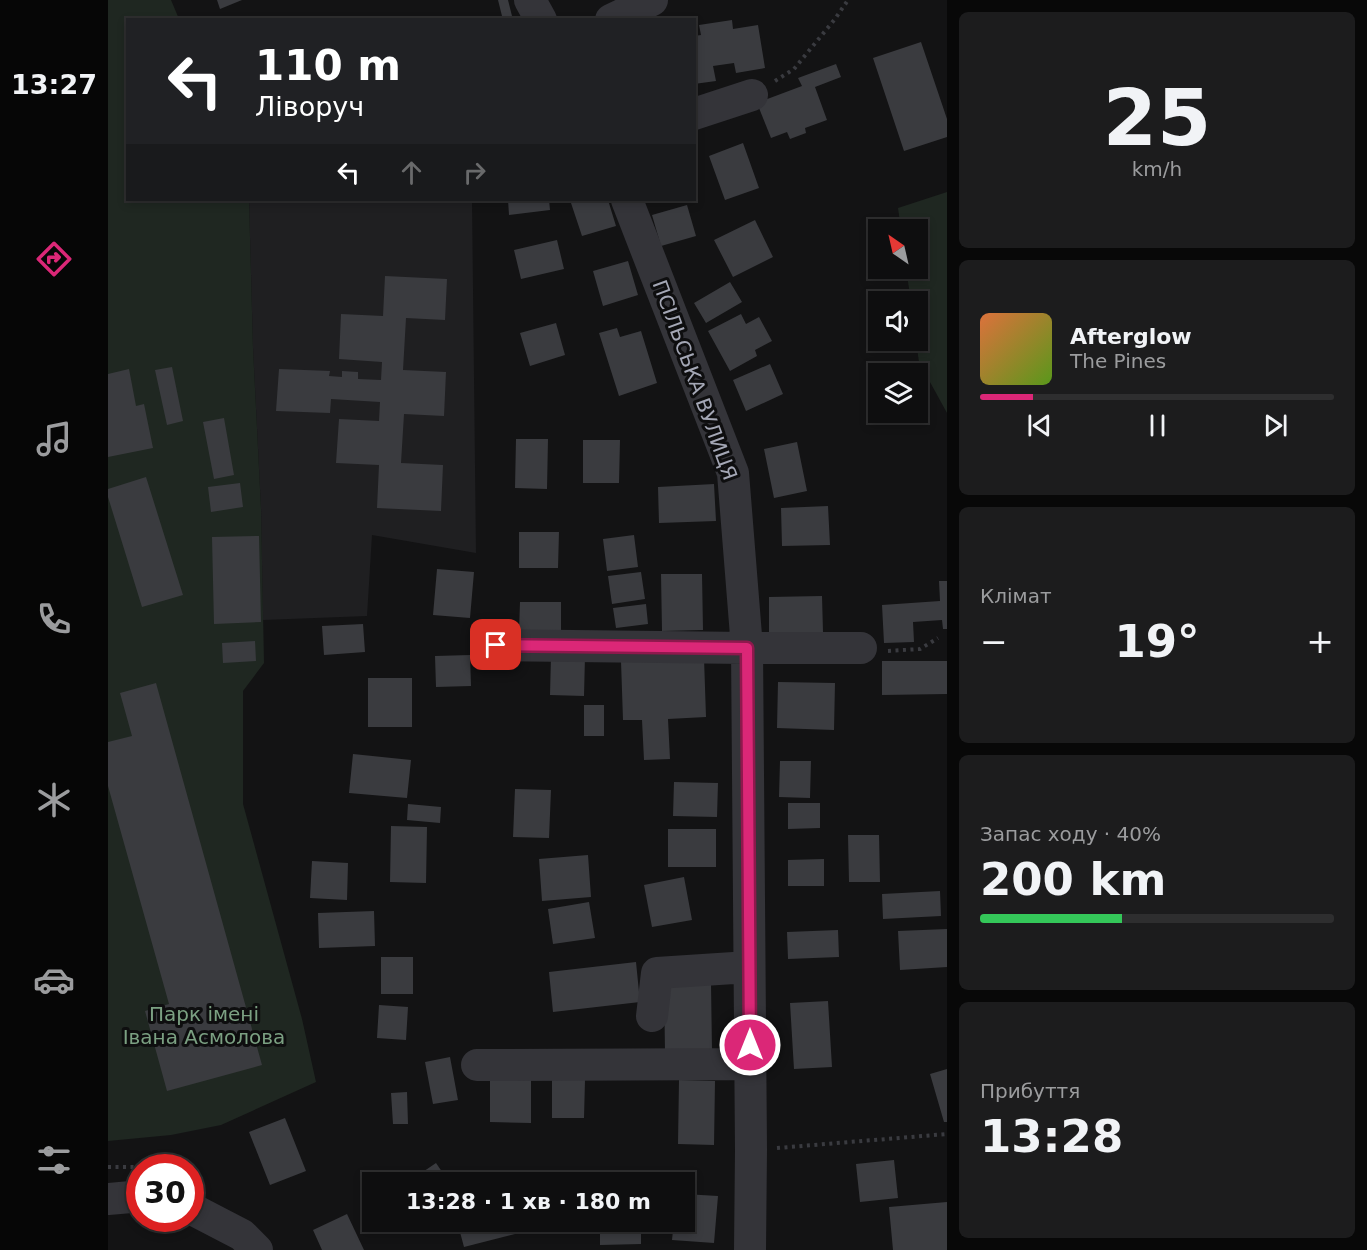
<!DOCTYPE html>
<html lang="uk">
<head>
<meta charset="utf-8">
<style>
  :root { --surface:#0e0e0f; --page:#1c1c1d; --text:#f1f3f6; --muted:#9b9c9e; --line:#2e2e2f; --accent:#db2777 }
  body { margin:0; font-family:"DejaVu Sans",sans-serif; background:var(--page); color:var(--text); height:100vh; display:flex; flex-direction:column; font-size:22px; white-space:nowrap }
  * { box-sizing:border-box; margin:0 }
  p { font-size:20px; color:var(--muted) }
  .icon { flex:none; width:33px; height:33px; fill:none; stroke:currentColor; stroke-width:2; stroke-linecap:round; stroke-linejoin:round }
  .map { position:relative; flex:1; overflow:hidden }
  .details { display:flex; flex-direction:column; gap:12px; padding:12px; background:#080808; width:420px }
  .details>* { flex:none }
  .hud { position:absolute; left:18px; top:18px; width:570px; height:183px; border-radius:0px; box-shadow:0 3px 9px #0003,0 0 0 2px var(--line); background:#202124; color:#fff; overflow:hidden }
  .needle { width:39px; rotate:326deg }
  .controls { position:absolute; left:760px; top:219px; display:grid; gap:12px }
  .controls a { display:grid; place-items:center; width:60px; height:60px; border-radius:0px; background:var(--surface); box-shadow:0 3px 9px #0003,0 0 0 2px var(--line); font-size:30px }
  .speed { position:absolute; left:18px; top:1154px; display:flex; gap:12px; font-size:30px; font-weight:700; text-align:center }
  .speed>* { display:grid; place-content:center; width:78px; height:78px; border-radius:50%; background:var(--surface); box-shadow:0 3px 9px #0003,0 0 0 2px var(--line); line-height:1 }
  .speed .limit { border:9px solid #d22; background:#fff; color:#111 }
  .pin { position:absolute; display:grid; place-items:center; width:51px; height:51px; color:#fff; margin:-26px; border-radius:12px; box-shadow:0 3px 9px #0006 }
  .me { position:absolute; width:66px; margin:-33px; rotate:0deg; stroke-linejoin:round; filter:drop-shadow(0 0 4px #0008) }
  .turn { display:flex; align-items:center; gap:21px; height:126px; padding:0 30px; font-size:27px }
  .turn .icon { width:78px; height:78px; stroke-width:2.5 }
  .turn b { display:block; font-size:42px; line-height:51px }
  .lanes { display:flex; align-items:center; height:57px; padding:0 30px; background:#0003; justify-content:center; gap:30px; direction:ltr }
  .lanes .off { opacity:.35 }
  .big { font-size:45px; font-weight:700; line-height:1.1 }
  .details .widget { flex:1; display:flex; flex-direction:column; justify-content:center; gap:9px; min-width:0; padding:0 21px; border-radius:9px; background:var(--page) }
  .details .dial { align-items:center; gap:0 }
  .dial b { font-size:78px; line-height:1 }
  .song { display:flex; align-items:center; gap:18px }
  .cover { width:72px; height:72px; border-radius:9px; background:linear-gradient(135deg,hsl(20 70% 55%),hsl(90 70% 35%)) }
  .played { height:6px; border-radius:3px; background:linear-gradient(90deg,var(--accent) 15%,var(--line) 15%) }
  .keys { display:flex; justify-content:space-around; direction:ltr }
  .heat { display:flex; justify-content:space-between; align-items:center; font-size:33px; direction:ltr }
  .charge { height:9px; border-radius:4px; background:linear-gradient(90deg,#34c759 40%,var(--line) 0) }
  .trip { position:absolute; left:254px; top:1172px; width:333px; height:60px; border-radius:0px; background:var(--surface); box-shadow:0 3px 9px #0003,0 0 0 2px var(--line); font-weight:700; line-height:60px; text-align:center }
  main { display:flex; flex:1; min-height:0 }
  .menu { display:flex; flex-direction:column; width:108px; justify-content:space-around; align-items:center; background:#060606; color:var(--muted) }
  .menu .icon { width:42px; height:42px }
  .menu .on { color:var(--accent) }
  .menu b { font-size:27px; color:var(--text) }
  .map>svg:first-child { display:block }
</style>
</head>
<body>
<main>
<nav class="menu">
<b>13:27</b>
<svg class="icon on" aria-label="directions" viewBox="0 0 24 24"><path d="M12 3l9 9-9 9-9-9zM9 14v-3h6M13 9l2 2-2 2"/></svg>
<svg class="icon" aria-label="music" viewBox="0 0 24 24"><path d="M9 18V5l10-2v13"/><circle cx="6" cy="18" r="3"/><circle cx="16" cy="16" r="3"/></svg>
<svg class="icon" aria-label="phone" viewBox="0 0 24 24"><path d="M5 4h4l2 5-3 2q2 4 5 5l2-3 5 2v4C11 20 4 13 5 4z"/></svg>
<svg class="icon" aria-label="climate" viewBox="0 0 24 24"><path d="M12 3v18M4 7l16 10M4 17L20 7"/></svg>
<svg class="icon" aria-label="car" viewBox="0 0 24 24"><path d="M5 17H2v-5l4-1 3-4h7l3 4 3 1v5h-3M9 17h6M6 11h13"/><circle cx="7" cy="17" r="2"/><circle cx="17" cy="17" r="2"/></svg>
<svg class="icon" aria-label="filters" viewBox="0 0 24 24"><path d="M4 7h16M4 17h16"/><circle cx="9" cy="7" r="2"/><circle cx="15" cy="17" r="2"/></svg>
</nav>
<div class="map">
<svg width="839" height="1250" viewBox="0 0 839 1250">
  <rect width="100%" height="100%" fill="#131314"/>
  <path fill="#1f1f21" d="M141 200H364L368 553 264 535 259 616 155 620 153 509 145 348Z"/>
  <path fill="#1f2721" d="M0 0H63L71 19 20 20V200H141L145 348 153 509 156 663 135 691V804L194 1019 208 1082 113 1125 63 1135 0 1141Z
    M839 192V413L811 362 808 341 810 340V302L803 301 798 269 810 268V230L793 229 790 208Z"/>
  <path fill="#3a3b3f" d="M109 0H134L112 9Z
    M390 0H400L405 20H395Z
    M624 20 625 29 650 25 657 68 628 73 626 63 605 66 608 81 586 84V36L593 35 591 25Z
    M813 42 839 119V137L796 151 765 58Z
    M728 64 733 77 707 87 719 120 697 128 698 133 682 139 679 132 663 138 649 103 694 86 690 78Z
    M635 143 651 188 617 200 601 156Z
    M400 200H441L442 210 401 215Z
    M462 200H500L508 226 474 236Z
    M579 205 588 236 553 246 544 215Z
    M647 220 665 257 625 277 606 240Z
    M449 240 456 269 413 279 406 250Z
    M520 261 530 295 495 306 485 271Z
    M277 276 339 279 337 320 298 318 295 370 338 372 336 416 296 414 293 463 335 465 333 511 269 508 271 465 228 463 231 419 271 421 272 402 223 399 222 413 168 411 171 369 222 371 221 376 234 377V371L250 372V379L273 380 274 362 231 359 233 314 275 316Z
    M622 282 634 302 598 323 586 303Z
    M633 314 638 324 651 317 664 341 647 350 649 356 622 371 600 331Z
    M448 323 457 355 422 366 412 333Z
    M509 328 512 337 533 331 549 383 511 396 491 333Z
    M662 364 675 394 638 411 625 380Z
    M64 367 75 421 59 425 47 370Z
    M21 369 28 406 36 404 45 448 0 457V374Z
    M116 418 126 475 106 479 95 422Z
    M408 439H440L439 489 407 488Z
    M475 440H512L511 483H475Z
    M689 442 699 491 666 498 656 449Z
    M38 477 75 595 34 607 0 497V489Z
    M132 483 135 507 103 512 100 487Z
    M606 484 608 521 551 523 550 487Z
    M720 506 722 545 674 546 673 508Z
    M411 532H451L450 568H411Z
    M526 535 530 567 499 571 495 539Z
    M151 536 153 622 106 624 104 537Z
    M329 569 366 572 362 618 325 615Z
    M533 572 537 599 504 604 500 576Z
    M553 574H594L595 630 554 631Z
    M831 581H839V629H835L834 620 805 622 806 642 776 643 774 605 832 601Z
    M714 596 715 632 661 633V597Z
    M412 602H453V631H411Z
    M538 604 540 624 508 628 505 608Z
    M255 624 257 652 216 655 214 626Z
    M147 641 148 661 115 663 114 643Z
    M362 655 363 686 328 687 327 656Z
    M443 656H477L476 696 442 695Z
    M596 658 598 717 560 719 562 759 536 760 534 720H515L513 661Z
    M774 661H839V694L774 695Z
    M260 678H304V727H260Z
    M670 682 727 683 726 730 669 728Z
    M48 683 154 1065 59 1091 37 1011 61 1004 0 786V742L24 736 12 693Z
    M476 705H496V736H476Z
    M245 754 303 760 299 798 241 793Z
    M672 761H703L702 798 671 797Z
    M566 782 610 783 609 817 565 816Z
    M407 789 443 790 441 838 405 837Z
    M680 803H712V828L680 829Z
    M300 804 333 807 332 823 299 820Z
    M283 826 319 827 318 883 282 882Z
    M560 829H608V867H560Z
    M740 835H771L772 882H741Z
    M480 855 483 897 434 901 431 859Z
    M716 859V886H680V860Z
    M204 861 240 863 239 900 202 898Z
    M576 877 584 920 544 927 536 885Z
    M832 891 833 916 775 919 774 894Z
    M481 902 487 938 445 944 440 909Z
    M266 911 267 946 211 948 210 913Z
    M839 929V967L792 970 790 931Z
    M730 930 731 957 680 959 679 932Z
    M273 957H305V994H273Z
    M528 962 532 1002 445 1012 441 972Z
    M603 983 604 1051 557 1052 556 984Z
    M720 1001 724 1067 686 1069 682 1003Z
    M271 1005 300 1007 298 1040 269 1038Z
    M342 1057 350 1100 325 1104 317 1062Z
    M839 1069V1122H836L822 1074Z
    M382 1078 423 1079V1123L382 1122Z
    M444 1080H477L476 1118H444Z
    M571 1080 607 1081 606 1145 570 1144Z
    M299 1092 300 1124H285L283 1093Z
    M177 1118 198 1171 162 1185 141 1132Z
    M786 1160 790 1198 752 1202 748 1164Z
    M328 1163 341 1182H300Z
    M576 1194 610 1196 606 1243 564 1240 566 1221H576Z
    M839 1202V1250H785L781 1207Z
    M239 1214 256 1250H214L205 1230Z
    M349 1221H420L423 1230 356 1247Z
    M492 1221H533V1244L492 1245Z"/>
  <g fill="none" stroke-linecap="round" stroke-linejoin="round">
    <path stroke="#3a3b40" stroke-width="4" stroke-dasharray="3 4.5" stroke-linecap="butt" d="M667 81 686 69 727 19 740 0
      M780 651 812 649 830 638
      M669 1148 839 1134
      M0 1167H32"/>
    <path stroke="#343439" stroke-width="32" d="M422 0 433 20
      M503 20 544 0
      M586 114 644 95
      M519 200 625 473 639 648 643 1150 642 1250
      M388 645 639 648H753
      M544 1016 549 973 641 967
      M369 1065 642 1064
      M0 1199 23 1197 32 1199
      M82 1208 134 1235 149 1250"/>
  </g>
  <g fill="none" stroke-linecap="round" stroke-linejoin="round">
    <defs>
      <path id="route" d="M388 645 639 648 642 1045"/>
    </defs>
    <use href="#route" stroke="#8e194d" stroke-width="15"/>
    <use href="#route" stroke="#db2777" stroke-width="10"/>
  </g>
  <g text-anchor="middle" stroke-width="6" stroke-linejoin="round" paint-order="stroke">
    <g font-size="20" fill="#a4a7b5" stroke="#0e0e0f">
      <text transform="translate(587 380) rotate(70)" y="7">ПСІЛЬСЬКА ВУЛИЦЯ</text>
    </g>
    <g font-size="20" fill="#7ba082" stroke="#0e0e0f">
      <text x="96" y="1021">Парк імені<tspan x="96" dy="23">Івана Асмолова</tspan></text>
    </g>
  </g>
</svg>
<div class="controls">
<a><svg class="needle" viewBox="-14 -14 28 28"><path d="M0-13l5 13h-10z" fill="#e53935"/><path d="M0 13l5-13h-10z" fill="#9b9c9e"/></svg></a>
<a><svg class="icon" aria-label="sound" viewBox="0 0 24 24"><path d="M4 9h4l5-4v14l-5-4H4zM17 9q2 3 0 6"/></svg></a>
<a><svg class="icon" aria-label="layers" viewBox="0 0 24 24"><path d="M12 4l9 5-9 5-9-5zM3 14l9 5 9-5"/></svg></a>
</div>
<div class="speed"><div class="limit">30</div></div>
<div class="pin" style="left:388px;top:645px;background:#d93025"><svg class="icon" aria-label="arrive" viewBox="0 0 24 24"><path d="M6 21V4h12l-3 4 3 4H6"/></svg></div>
<svg class="me" style="left:642px;top:1045px" viewBox="-20 -20 40 40"><circle r="17" fill="#db2777" stroke="#fff" stroke-width="3"/><path d="M0-11L8 9 0 5-8 9z" fill="#fff"/></svg>
<div class="trip">13:28 · 1 хв · 180 m</div>
<div class="hud">
<div class="turn"><svg class="icon" aria-label="left" viewBox="0 0 24 24"><path d="M17 20v-9H6M10 6l-5 5 5 5"/></svg><div><b>110 m</b>Ліворуч</div></div>
<div class="lanes"><svg class="icon" aria-label="left" viewBox="0 0 24 24"><path d="M17 20v-9H6M10 6l-5 5 5 5"/></svg><svg class="icon off" aria-label="ahead" viewBox="0 0 24 24"><path d="M12 20V5M6 11l6-6 6 6"/></svg><svg class="icon off" aria-label="right" viewBox="0 0 24 24"><path d="M7 20v-9h11M14 6l5 5-5 5"/></svg></div>
</div>
</div>
<section class="details">
<div class="widget dial"><b>25</b><p>km/h</p></div>
<div class="widget">
<div class="song"><i class="cover"></i><div><b>Afterglow</b><p>The Pines</p></div></div>
<div class="played"></div>
<div class="keys"><svg class="icon" aria-label="previous" viewBox="0 0 24 24"><path d="M18 5L8 12l10 7zM5 5v14"/></svg><svg class="icon" aria-label="pause" viewBox="0 0 24 24"><path d="M8 5v14M16 5v14"/></svg><svg class="icon" aria-label="next" viewBox="0 0 24 24"><path d="M6 5l10 7-10 7zM19 5v14"/></svg></div>
</div>
<div class="widget"><p>Клімат</p>
<div class="heat"><a>−</a><b class="big">19°</b><a>+</a></div>
</div>
<div class="widget"><p>Запас ходу · 40%</p><b class="big">200 km</b><div class="charge"></div></div>
<div class="widget"><p>Прибуття</p><b class="big">13:28</b></div>
</section>
</main>
</body>
</html>
